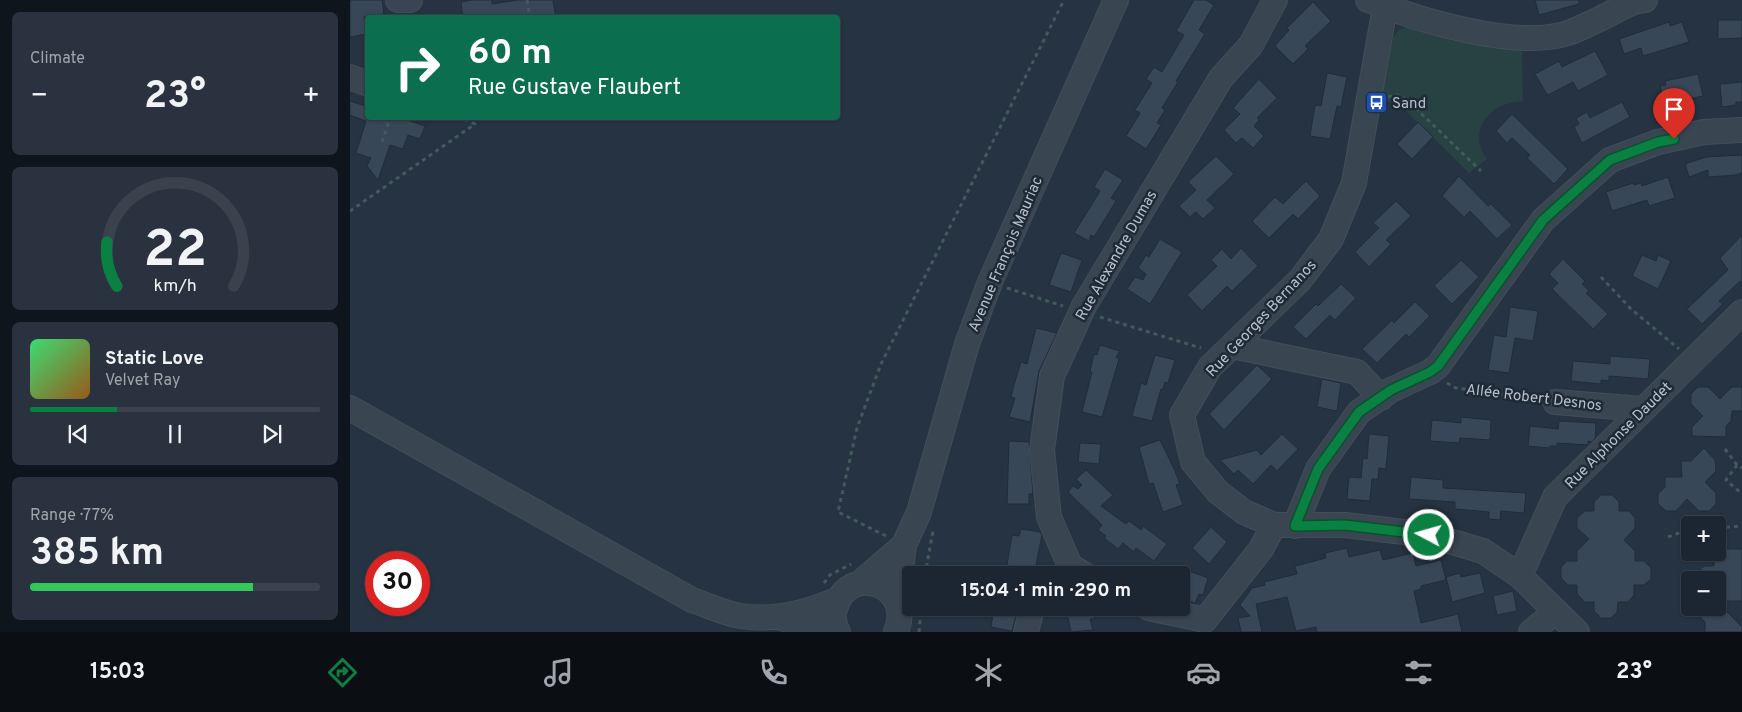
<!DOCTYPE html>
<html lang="en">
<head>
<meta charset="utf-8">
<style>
  :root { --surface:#1c2632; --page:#29323e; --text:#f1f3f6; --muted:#a0a5ac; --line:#3a434d; --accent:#0b8043 }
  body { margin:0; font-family:Overpass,sans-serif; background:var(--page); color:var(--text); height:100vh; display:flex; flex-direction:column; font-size:19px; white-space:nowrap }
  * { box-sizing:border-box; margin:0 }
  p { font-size:16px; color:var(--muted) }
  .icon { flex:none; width:28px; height:28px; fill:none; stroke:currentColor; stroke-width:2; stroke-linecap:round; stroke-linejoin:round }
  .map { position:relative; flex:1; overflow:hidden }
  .details { display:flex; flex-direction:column; gap:12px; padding:12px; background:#0f151c; width:350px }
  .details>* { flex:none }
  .hud { position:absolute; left:15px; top:15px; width:475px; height:105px; border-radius:5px; box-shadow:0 1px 4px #0004,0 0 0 1px var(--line); background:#0b6e4f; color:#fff; overflow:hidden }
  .fabs { position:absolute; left:1331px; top:516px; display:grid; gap:10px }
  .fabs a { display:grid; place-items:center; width:45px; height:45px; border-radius:5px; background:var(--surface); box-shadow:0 1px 4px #0004,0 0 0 1px var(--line); font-size:25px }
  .speed { position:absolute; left:15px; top:551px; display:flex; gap:10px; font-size:25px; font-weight:700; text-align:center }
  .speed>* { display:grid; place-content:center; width:65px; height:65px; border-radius:50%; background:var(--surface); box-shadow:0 1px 4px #0004,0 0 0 1px var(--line); line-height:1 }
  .speed .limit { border:8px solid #d22; background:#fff; color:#111 }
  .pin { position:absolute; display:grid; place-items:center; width:42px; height:42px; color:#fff; margin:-51px -21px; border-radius:50% 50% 50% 0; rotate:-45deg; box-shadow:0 0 5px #0007 }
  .pin .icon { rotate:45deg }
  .me { position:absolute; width:55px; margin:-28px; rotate:276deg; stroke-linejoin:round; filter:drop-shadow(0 0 4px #0008) }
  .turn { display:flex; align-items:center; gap:18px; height:105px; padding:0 20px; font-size:22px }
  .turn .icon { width:65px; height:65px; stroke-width:2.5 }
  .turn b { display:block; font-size:35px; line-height:42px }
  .big { font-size:38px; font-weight:700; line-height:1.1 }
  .details .tile { flex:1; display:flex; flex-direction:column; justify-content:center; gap:8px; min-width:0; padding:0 18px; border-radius:8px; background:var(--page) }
  .details .dial { align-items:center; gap:0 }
  .dial svg { height:130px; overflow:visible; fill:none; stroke:var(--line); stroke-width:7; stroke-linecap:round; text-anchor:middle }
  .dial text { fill:var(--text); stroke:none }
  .song { display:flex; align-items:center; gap:15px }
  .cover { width:60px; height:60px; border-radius:8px; background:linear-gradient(135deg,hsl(140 70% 55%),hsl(30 70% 35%)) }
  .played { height:5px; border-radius:2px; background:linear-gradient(90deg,var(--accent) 30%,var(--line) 30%) }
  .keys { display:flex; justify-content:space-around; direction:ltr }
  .heat { display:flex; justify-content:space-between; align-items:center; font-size:28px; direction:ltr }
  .charge { height:8px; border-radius:4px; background:linear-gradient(90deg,#34c759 77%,var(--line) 0) }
  .trip { position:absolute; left:552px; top:566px; width:288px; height:50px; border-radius:5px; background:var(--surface); box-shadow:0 1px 4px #0004,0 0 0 1px var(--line); font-weight:700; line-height:50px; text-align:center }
  .menu { display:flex; height:80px; justify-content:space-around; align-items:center; background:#0b0f14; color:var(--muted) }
  .menu .icon { width:35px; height:35px }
  .menu .selected { color:var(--accent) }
  .menu b { font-size:22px; color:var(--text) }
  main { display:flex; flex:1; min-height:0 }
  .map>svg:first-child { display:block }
</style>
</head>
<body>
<main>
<section class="details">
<div class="tile"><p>Climate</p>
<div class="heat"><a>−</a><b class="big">23°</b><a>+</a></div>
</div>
<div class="tile dial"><svg viewBox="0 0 100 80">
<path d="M14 69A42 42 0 1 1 86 69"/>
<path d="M14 69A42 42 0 0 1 8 42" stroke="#0b8043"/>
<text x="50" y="56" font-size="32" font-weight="700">22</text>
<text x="50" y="72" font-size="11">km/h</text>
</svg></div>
<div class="tile">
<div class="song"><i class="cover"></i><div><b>Static Love</b><p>Velvet Ray</p></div></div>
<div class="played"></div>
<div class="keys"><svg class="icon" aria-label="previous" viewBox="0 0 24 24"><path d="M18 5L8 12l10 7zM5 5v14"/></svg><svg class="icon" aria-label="pause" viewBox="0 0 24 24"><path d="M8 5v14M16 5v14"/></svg><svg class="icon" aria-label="next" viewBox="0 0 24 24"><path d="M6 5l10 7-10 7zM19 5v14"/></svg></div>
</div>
<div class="tile"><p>Range · 77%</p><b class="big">385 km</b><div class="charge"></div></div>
</section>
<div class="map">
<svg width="1392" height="632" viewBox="0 0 1392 632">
  <rect width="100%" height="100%" fill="#263342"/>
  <path fill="#284143" d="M1058 27 1172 48 1173 101C1141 102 1116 129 1137 159L1119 173 1049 104 1037 101 1028 109 1040 43 1048 30Z"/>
  <path fill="#384758" stroke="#212c39" d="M0 0H32L34 14 14 17 16 34 0 37Z
    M122 0H142V4L168 0H203L206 18H113L111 2Z
    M844 0H856L864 5 849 30 855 34 826 81 828 82 812 108 815 110 807 123 811 125 796 149 776 136 790 113 785 110 802 83 796 79 804 67 812 72 834 35 826 31Z
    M1185 0H1229V4L1189 15Z
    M963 2 981 21 955 46 958 49 943 64 925 46 939 30 937 28Z
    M1368 20H1392V38L1368 39Z
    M1319 22 1320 26 1332 22 1339 42 1293 56 1291 48 1274 54 1269 39Z
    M1245 51 1258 75 1228 91 1223 82 1198 95 1195 91 1185 74 1209 61 1212 67Z
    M977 73 997 77 991 107 987 106 980 139 960 136 965 105 971 106Z
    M1348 74 1353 96 1320 103V100L1314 101 1310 86 1316 85 1315 81Z
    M909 79 927 98 907 118 909 120 904 126 914 136 903 148 892 138 886 143 874 130 890 114 883 108Z
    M1392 82V102H1386V105L1372 107 1370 84Z
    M0 101 18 107V118H51L75 126 70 139 58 135 53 149 40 145 28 180 17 166 21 158 6 153 16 121 0 115Z
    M1272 102 1280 117 1232 143 1224 127 1229 124 1226 118 1237 112 1240 118Z
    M1162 114 1218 169 1204 184 1177 158 1180 155 1162 138 1157 143 1146 131Z
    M1068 122 1083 137 1062 159 1047 144Z
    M1392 155V173L1385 175 1358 177V170L1339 177 1335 164 1356 157Z
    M866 156 884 174 857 200 865 208 853 219 846 212 840 217 829 206 846 190 838 182Z
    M755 169 773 180 761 198 766 201 744 237 741 235 739 241 724 233 750 191 744 187Z
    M1109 176 1138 206 1141 204 1162 225 1147 239 1120 211 1114 217 1092 196Z
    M1318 177 1325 198 1299 206 1297 200 1262 211 1256 192 1283 183 1284 185 1291 183 1292 186Z
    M956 181 970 196 948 219 943 214 919 238 902 221 925 197 933 204Z
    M1046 201 1061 216 1036 240 1041 244 1019 267 1005 252 1029 228 1023 223Z
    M1392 235V283L1390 281 1369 301 1373 304 1352 324 1337 309 1378 270 1370 258Z
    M810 239 832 252 800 304 777 289 785 277 793 280 796 274 788 268 796 255 799 257Z
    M891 248 908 266 882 291 877 286 852 311 837 295 867 266 861 260 872 249 881 259Z
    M711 253 732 260 721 292 699 285Z
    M1292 255 1306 261 1308 255 1321 261 1308 289 1282 276Z
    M1213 259 1235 281 1232 284 1239 291 1236 293 1258 314 1243 329 1202 289 1208 283 1199 274Z
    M1111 260 1129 277 1102 304 1084 286Z
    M991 284 1006 298 985 320 980 315 956 339 943 327 966 304 968 306Z
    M1065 302 1080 316 1059 337 1056 334 1027 363 1012 349 1042 320 1044 323Z
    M1160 307 1188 311 1183 341 1165 338 1159 373 1138 370 1144 335 1156 337Z
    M686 328 707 333 689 371 680 422 659 417 665 398 661 397 664 385 671 362 677 364Z
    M750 345 770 351 766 357 769 359 752 417 732 412 742 372 740 371 744 354 747 355Z
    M805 355 825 360 818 383 815 382 813 389H811L802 421 782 416 791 383 796 385Z
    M1260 356 1300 359 1298 379 1259 376V381L1251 380V384L1221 381 1223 361 1260 364Z
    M907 365 922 379 874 430 859 414Z
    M972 379 991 383 987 411 967 407Z
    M1348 387H1358L1370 399 1382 387H1392V411H1382L1381 421 1376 426V437L1342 436V427L1353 416 1341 404V394Z
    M1111 417 1141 420 1140 440 1110 438 1109 443 1080 441 1082 420 1111 423Z
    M1209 421 1246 423 1245 438 1242 442 1238 441V445L1207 443V446H1200L1199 448 1178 446 1180 426 1208 429Z
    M932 434 948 449 927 471 921 465 903 484 888 470 884 474 870 460 907 450 911 455Z
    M1019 434 1039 436 1036 469 1029 468 1028 479H1022L1020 501 997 499 999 477 1011 478 1013 458 1017 459Z
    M810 440 825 471 830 484 826 485 833 505 813 512 803 483 799 484 789 447Z
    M659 441 679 442 683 494H679V504H657Z
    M730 443 751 444 749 464 728 462Z
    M1354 448 1365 460 1366 471 1355 482 1366 493V504L1359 511H1349L1337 499 1326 511H1316L1308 504V494L1315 487V477H1332L1331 461H1341Z
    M736 470 763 495 751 506 776 524 779 521 791 530 793 526 817 544 804 561 786 548 784 552 773 543 768 549 754 538 756 536 748 530 752 525 718 492 723 486 728 489 732 485 726 479Z
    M1061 477 1093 480V488L1176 493 1174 513 1151 511 1150 520 1139 519V512L1105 509V502L1059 499Z
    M1251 495H1262L1269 502V511H1279L1285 518V528L1274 540 1285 551V561H1294L1301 568V579L1294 585H1284V595L1278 602H1268L1267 612 1261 618H1251L1244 611V602H1235L1227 594V585H1218L1211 578V567L1217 561H1227V551L1239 539 1227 528V518L1235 511H1244V502Z
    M861 527 877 542 859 564 842 548Z
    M671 529 690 532 692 535 684 575H658L659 571H656L662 535 669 536Z
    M997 548 999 557 1030 550 1033 560 1063 553 1066 566 1091 560 1096 580 1071 586V589L1064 591 1071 623 1108 614 1112 632H967L966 627 946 631 937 597 906 604 912 632H891L888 618 900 616 890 605 902 588 915 585 914 582 947 574 945 566 976 558 975 553Z
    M1371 549H1392V601H1368V580H1340L1354 566H1364V557Z
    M831 568 858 578 853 595 849 594 845 603 831 598Z
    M1110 573 1111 577 1130 573 1135 593 1102 602 1096 577Z
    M1163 591 1167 611 1147 615 1143 596Z
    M644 608H668L662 631 641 627Z
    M716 608H742L745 618 740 619 743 630 721 632Z
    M1341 608H1373L1392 627V632H1355V622Z"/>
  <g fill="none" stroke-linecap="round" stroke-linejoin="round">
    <defs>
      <path id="minor" d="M48 0H60
        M1018 0C1068 20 1166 50 1218 33 1240 25 1262 12 1284 2L1295 0
        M1035 7 1004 183 981 239 950 280 860 367 832 415 843 462 868 492 894 512 924 525H995L1079 535 1133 551 1170 576 1227 632
        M0 77 18 84
        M882 346 1007 372 1031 398
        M1205 402 1292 409
        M0 408 342 600C357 605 374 613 390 616 425 621 457 613 488 599
        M945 526 968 469 1009 412 1041 390 1080 372 1088 366 1193 220 1260 160 1308 142 1354 132 1392 130
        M735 575 720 566 699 517 692 450 702 376 734 306 871 78 901 45 925 0
        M1170 576 1205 497 1392 312
        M510 583 554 545
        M547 602 554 545 569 512 617 344 640 282 766 0
        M799 608 855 620 911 549 924 525
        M432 618 478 632
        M488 632C484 624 482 614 486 606 501 562 565 586 546 632
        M676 632 682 608
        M1181 632 1206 611"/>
    </defs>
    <use href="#minor" stroke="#444e5b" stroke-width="26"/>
    <path stroke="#415a5b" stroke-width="3" stroke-dasharray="4 4" stroke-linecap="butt" d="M177 0 180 18
      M1038 97 1046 95 1056 99 1131 171
      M32 142 40 118
      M0 211 125 124 111 118
      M1251 277 1281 309 1329 349
      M657 288 713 306
      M750 317 851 348
      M1097 383 1106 388 1187 399
      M1375 449 1387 465 1392 468
      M1387 465 1376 480 1392 494
      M1368 528 1392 526
      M536 536 488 512 507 428 531 364 714 0
      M1318 537 1340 529
      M575 575 583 531
      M474 583 480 575 501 564
      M569 632 571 608"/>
    <use href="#minor" stroke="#3a4552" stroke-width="24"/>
  </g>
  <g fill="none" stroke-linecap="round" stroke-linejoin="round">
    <defs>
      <path id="route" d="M1079 535 995 525 945 526 968 469 1009 412 1041 390 1080 372 1088 366 1193 220 1260 160 1308 142 1324 139"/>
    </defs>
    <use href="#route" stroke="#07532c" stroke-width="12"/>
    <use href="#route" stroke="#0b8043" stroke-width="9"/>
  </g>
  <defs>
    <symbol id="bus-square" viewBox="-11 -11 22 22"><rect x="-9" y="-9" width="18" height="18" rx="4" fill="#1a4fb4" stroke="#1f2a37"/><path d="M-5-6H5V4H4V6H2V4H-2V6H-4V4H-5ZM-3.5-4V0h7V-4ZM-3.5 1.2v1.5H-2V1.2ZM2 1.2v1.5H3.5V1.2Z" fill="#fff"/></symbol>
  </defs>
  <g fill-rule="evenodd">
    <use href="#bus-square" x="1014" y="90" width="25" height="25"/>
  </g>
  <g text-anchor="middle" stroke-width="5" stroke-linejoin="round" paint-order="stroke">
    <g font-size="15" fill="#b8c0cc" stroke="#1f2a37" text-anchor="start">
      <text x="1042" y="108">Sand</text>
    </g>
    <g font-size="15" fill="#b8c0cc" stroke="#1f2a37">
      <text transform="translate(655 254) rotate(-67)" y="5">Avenue François Mauriac</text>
      <text transform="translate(766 255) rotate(-60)" y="5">Rue Alexandre Dumas</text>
      <text transform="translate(911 318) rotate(-47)" y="5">Rue Georges Bernanos</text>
      <text transform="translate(1184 397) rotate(7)" y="5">Allée Robert Desnos</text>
      <text transform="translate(1268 435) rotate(-45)" y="5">Rue Alphonse Daudet</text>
    </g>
  </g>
</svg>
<div class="fabs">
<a>+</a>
<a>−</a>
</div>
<div class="speed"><div class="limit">30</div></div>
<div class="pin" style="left:1324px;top:139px;background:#d93025"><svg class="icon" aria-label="arrive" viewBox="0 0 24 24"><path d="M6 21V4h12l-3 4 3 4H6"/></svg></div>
<svg class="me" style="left:1079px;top:535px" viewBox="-20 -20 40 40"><circle r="17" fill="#0b8043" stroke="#fff" stroke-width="3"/><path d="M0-11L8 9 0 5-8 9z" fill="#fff"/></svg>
<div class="trip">15:04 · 1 min · 290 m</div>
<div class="hud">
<div class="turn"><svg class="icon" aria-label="right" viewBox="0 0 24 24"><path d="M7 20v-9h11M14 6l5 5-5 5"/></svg><div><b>60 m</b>Rue Gustave Flaubert</div></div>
</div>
</div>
</main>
<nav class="menu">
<b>15:03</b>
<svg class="icon selected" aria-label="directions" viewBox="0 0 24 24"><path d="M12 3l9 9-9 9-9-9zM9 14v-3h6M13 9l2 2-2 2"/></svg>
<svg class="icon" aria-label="music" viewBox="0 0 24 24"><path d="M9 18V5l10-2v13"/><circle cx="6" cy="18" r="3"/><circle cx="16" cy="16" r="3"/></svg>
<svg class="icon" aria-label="phone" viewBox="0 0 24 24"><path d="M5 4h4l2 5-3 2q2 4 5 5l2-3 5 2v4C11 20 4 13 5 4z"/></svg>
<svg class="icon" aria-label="climate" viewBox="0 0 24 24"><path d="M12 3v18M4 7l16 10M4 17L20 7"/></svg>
<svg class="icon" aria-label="car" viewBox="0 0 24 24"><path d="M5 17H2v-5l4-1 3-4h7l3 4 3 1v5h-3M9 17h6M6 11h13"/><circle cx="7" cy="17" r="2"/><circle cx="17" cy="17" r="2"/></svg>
<svg class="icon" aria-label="filters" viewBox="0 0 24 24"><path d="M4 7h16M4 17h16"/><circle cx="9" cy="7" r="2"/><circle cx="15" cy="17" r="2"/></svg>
<b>23°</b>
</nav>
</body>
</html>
